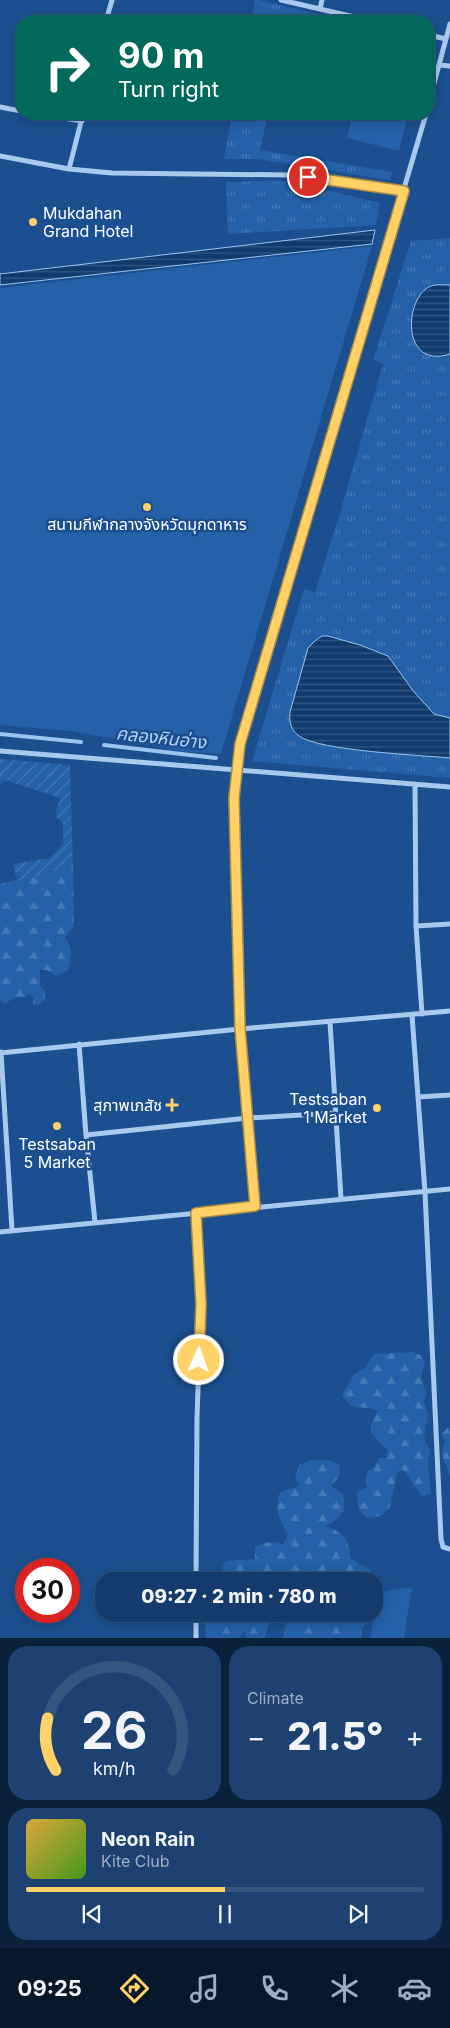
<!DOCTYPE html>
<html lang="en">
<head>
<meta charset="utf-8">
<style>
  :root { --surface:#143b6b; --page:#1d4271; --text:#f1f3f6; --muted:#9dadc1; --line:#33557e; --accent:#ffd166 }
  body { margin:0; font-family:Inter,"Noto Sans Thai",sans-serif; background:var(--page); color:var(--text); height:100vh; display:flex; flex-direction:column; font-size:19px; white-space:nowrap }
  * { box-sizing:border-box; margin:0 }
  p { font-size:16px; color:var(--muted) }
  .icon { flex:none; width:28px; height:28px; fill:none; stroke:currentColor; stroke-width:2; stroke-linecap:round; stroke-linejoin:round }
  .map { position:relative; height:1638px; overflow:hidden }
  .drawer { display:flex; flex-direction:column; gap:8px; padding:8px; background:#0b203b; flex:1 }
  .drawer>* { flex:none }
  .guide { position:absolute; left:15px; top:15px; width:420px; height:105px; border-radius:20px; box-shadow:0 2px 12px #0003,0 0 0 1px var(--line); background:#00695c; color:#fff; overflow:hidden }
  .speed { position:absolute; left:15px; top:1558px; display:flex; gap:10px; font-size:25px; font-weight:700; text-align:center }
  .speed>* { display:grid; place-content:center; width:65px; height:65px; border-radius:50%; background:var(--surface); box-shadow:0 2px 12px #0003,0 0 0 1px var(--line); line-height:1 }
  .speed .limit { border:8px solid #d22; background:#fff; color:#111 }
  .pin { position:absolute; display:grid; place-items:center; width:42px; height:42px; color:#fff; margin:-21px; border:2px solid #fff; border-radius:50%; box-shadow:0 1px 5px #0007 }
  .me { position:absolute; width:55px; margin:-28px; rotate:2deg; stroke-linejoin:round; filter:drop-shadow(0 0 4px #0008) }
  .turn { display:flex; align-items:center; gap:18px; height:105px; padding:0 20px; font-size:22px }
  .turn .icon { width:65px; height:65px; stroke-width:2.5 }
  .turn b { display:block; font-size:35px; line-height:42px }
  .big { font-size:38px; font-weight:800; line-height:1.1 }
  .drawer .card { flex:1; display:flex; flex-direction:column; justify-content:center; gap:8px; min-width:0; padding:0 18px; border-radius:20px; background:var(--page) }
  .drawer .dial { align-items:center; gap:0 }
  .dial svg { height:130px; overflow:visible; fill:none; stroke:var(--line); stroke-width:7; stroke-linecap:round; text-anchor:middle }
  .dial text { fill:var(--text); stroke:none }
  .song { display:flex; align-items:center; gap:15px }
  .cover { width:60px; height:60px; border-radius:8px; background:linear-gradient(135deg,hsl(40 70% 55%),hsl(100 70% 35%)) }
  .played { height:5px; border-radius:2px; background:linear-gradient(90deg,var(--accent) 50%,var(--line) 50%) }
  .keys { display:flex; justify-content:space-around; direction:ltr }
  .heat { display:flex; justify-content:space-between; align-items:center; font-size:28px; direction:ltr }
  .drawer .tiles { flex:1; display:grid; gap:8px; grid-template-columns:1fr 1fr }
  .card:last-child { grid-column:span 2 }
  .trip { position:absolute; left:95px; top:1572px; width:288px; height:50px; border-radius:20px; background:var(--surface); box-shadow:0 2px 12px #0003,0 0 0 1px var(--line); font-weight:800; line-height:50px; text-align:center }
  .tab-bar { display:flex; height:80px; justify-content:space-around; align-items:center; background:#08182b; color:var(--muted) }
  .tab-bar .icon { width:35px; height:35px }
  .tab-bar .active { color:var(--accent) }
  .tab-bar b { font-size:22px; color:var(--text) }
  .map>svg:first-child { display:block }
</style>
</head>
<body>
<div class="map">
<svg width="450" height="1638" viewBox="0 0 450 1638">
  <defs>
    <pattern id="forest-firs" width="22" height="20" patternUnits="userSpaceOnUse" patternTransform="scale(1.25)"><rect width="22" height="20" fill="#2461a8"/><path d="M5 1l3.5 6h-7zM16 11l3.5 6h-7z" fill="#4579b5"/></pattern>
    <pattern id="park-tufts" width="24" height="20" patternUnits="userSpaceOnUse" patternTransform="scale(1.25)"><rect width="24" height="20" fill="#2461a8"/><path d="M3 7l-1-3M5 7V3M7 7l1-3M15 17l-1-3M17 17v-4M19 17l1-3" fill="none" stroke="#4579b5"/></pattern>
    <pattern id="garden-furrows" width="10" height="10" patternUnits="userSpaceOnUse" patternTransform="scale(1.25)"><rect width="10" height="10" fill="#2461a8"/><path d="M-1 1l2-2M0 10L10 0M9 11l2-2" fill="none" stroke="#4579b5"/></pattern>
    <pattern id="water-rules" width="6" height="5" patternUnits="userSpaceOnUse" patternTransform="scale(1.25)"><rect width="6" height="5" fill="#123a6d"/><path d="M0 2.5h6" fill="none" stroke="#365883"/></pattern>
  </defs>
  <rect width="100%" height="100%" fill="#1b4f8f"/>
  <path fill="#2461a8" d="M353 114H408L399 151 347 138Z
    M372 246 221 754 187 752 70 731 0 725V288Z
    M412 1587 404 1638H370L378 1592Z"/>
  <path fill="url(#forest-firs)" d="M73 866 74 927 65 937C73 949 72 957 68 970L57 976 47 970H40V986L45 991V1000L39 1005 33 1004V997L29 993 25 998 17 997 5 1003 0 1001V886Z
    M413 1352 420 1355 425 1362 421 1379 427 1394 424 1401 428 1415 424 1437 430 1452 428 1464 431 1493 422 1496 403 1470 397 1472 390 1507 381 1516 368 1518C357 1511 357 1504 357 1492L367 1487 366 1479 368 1471 375 1466 379 1458H386L387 1450 371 1433V1424L378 1411C362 1404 352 1413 342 1395L354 1374 364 1369 374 1354Z
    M447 1428H450V1476C446 1463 438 1455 445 1442L442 1434Z
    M311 1460H328L339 1464 340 1475 331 1486 343 1494C347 1513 341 1517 326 1526 346 1534 348 1539 351 1559L371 1570V1581H205L209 1576 223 1571V1565L226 1561 255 1559V1547C264 1541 273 1542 283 1544L288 1535C279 1518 274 1511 280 1492L299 1486 295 1477 299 1465Z
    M204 1614H371L370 1620 361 1629 362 1638H283L287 1619 285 1615 279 1614 269 1622 265 1638H246L244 1632 238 1638H206Z"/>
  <path fill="url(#park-tufts)" d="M255 0H259L346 21H251Z
    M232 114H268L260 150 392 172 390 180 258 159H224Z
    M289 181 380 203 376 225 228 234 226 182Z
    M450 238V778L252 761 304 589 315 592 339 516 383 364 373 360 411 241Z"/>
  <path fill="url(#garden-furrows)" d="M0 759 70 765 73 866 0 886V884L17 880 13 864 50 858 63 844V824L55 815 60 798 5 780 0 785Z"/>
  <path fill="url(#water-rules)" stroke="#9cc4f0" d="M375 230 372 244 0 285V274Z
    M450 285V354C399 370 405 295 431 286 436 284 444 285 450 285Z
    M322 636H328L360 645 388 656 414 692 434 714 450 718V758C420 755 320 751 299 736 291 730 289 722 290 712L308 648 316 640Z"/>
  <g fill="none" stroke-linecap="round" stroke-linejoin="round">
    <path stroke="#9cc4f0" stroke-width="4" d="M0 734 81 742
      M104 745 216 758"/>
    <path stroke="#a9c9ee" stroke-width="5" d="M281 0 372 21
      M320 9 322 0
      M106 21 112 0
      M429 35 446 39
      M439 65 450 66
      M429 102 450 24
      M0 107 21 111
      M39 114 82 121
      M0 156 69 169 83 114
      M69 169 112 173 289 175 404 191
      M0 751 450 787
      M415 784 416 926 422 1014
      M416 926 450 924
      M412 1015 425 1192 441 1539 443 1547 450 1549
      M330 1022 341 1199
      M79 1044 86 1135 95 1222
      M1 1052 12 1230
      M0 1053 240 1029 450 1011
      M418 1097 450 1095
      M86 1135 248 1118 336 1113
      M255 1206 240 1029 234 798 240 744 426 114
      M0 1232 450 1189
      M196 1581 197 1417 201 1304 197 1213
      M196 1638V1614"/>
  </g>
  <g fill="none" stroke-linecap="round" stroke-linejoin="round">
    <defs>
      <path id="route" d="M199 1360 201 1304 196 1213 255 1206 240 1028 234 798 240 744 404 191 308 177"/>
    </defs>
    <use href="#route" stroke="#a68842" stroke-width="12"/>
    <use href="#route" stroke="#ffd166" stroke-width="9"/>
  </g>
  <g fill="#ffd166" stroke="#1b4f8f" stroke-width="2">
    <circle cx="33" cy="222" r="5"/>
    <circle cx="147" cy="507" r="5"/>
    <path d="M169.5 1097.5h5v5h5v5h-5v5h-5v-5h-5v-5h5z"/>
    <circle cx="377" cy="1108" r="5"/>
    <circle cx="57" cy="1126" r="5"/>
  </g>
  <g text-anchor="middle" stroke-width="5" stroke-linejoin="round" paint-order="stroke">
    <g font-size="16" fill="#fff" stroke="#1b4f8f">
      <text x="43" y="219" text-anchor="start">Mukdahan<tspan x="43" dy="18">Grand Hotel</tspan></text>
      <text x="147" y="530">สนามกีฬากลางจังหวัดมุกดาหาร</text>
      <text x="367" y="1105" text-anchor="end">Testsaban<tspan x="367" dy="18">1 Market</tspan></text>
      <text x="162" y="1111" text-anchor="end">สุภาพเภสัช</text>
      <text x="57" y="1150">Testsaban<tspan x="57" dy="18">5 Market</tspan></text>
    </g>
    <g font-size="18" font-style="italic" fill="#b5d3f5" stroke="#1b4f8f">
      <text transform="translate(161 738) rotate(6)" y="6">คลองหินอ่าง</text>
    </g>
  </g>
</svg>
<div class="speed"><div class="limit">30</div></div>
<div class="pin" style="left:308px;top:177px;background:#d93025"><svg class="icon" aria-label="arrive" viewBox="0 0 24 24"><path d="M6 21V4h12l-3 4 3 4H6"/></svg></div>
<svg class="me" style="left:199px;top:1360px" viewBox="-20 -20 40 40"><circle r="17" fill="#ffd166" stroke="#fff" stroke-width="3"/><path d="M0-11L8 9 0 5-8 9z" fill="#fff"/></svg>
<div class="trip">09:27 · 2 min · 780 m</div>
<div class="guide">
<div class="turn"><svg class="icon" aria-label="right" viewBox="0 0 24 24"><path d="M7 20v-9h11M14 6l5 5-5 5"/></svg><div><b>90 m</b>Turn right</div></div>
</div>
</div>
<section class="drawer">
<div class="tiles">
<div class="card dial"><svg viewBox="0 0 100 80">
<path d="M14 69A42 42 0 1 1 86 69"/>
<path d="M14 69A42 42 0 0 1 9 37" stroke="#ffd166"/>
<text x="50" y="56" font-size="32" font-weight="700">26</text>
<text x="50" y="72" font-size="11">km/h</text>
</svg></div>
<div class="card"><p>Climate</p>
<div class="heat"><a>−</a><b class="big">21.5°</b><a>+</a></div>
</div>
<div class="card">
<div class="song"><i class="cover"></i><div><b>Neon Rain</b><p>Kite Club</p></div></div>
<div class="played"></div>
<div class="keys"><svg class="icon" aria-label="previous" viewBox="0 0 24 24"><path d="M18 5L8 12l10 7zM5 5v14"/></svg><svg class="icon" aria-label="pause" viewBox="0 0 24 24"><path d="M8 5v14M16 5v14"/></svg><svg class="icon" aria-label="next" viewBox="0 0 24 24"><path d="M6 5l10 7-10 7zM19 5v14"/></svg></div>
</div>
</div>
</section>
<nav class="tab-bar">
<b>09:25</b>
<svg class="icon active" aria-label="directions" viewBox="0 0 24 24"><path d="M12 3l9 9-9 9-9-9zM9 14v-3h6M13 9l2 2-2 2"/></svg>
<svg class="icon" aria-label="music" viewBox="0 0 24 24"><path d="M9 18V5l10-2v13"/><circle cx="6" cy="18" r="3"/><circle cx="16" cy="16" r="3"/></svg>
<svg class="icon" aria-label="phone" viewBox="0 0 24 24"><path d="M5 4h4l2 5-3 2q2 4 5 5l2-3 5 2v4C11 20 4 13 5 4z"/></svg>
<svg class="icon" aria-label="climate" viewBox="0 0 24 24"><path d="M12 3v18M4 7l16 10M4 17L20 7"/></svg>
<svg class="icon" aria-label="car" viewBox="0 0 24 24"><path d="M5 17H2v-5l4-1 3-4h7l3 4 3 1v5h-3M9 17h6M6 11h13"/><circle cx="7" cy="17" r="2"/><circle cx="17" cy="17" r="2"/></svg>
</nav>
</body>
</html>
